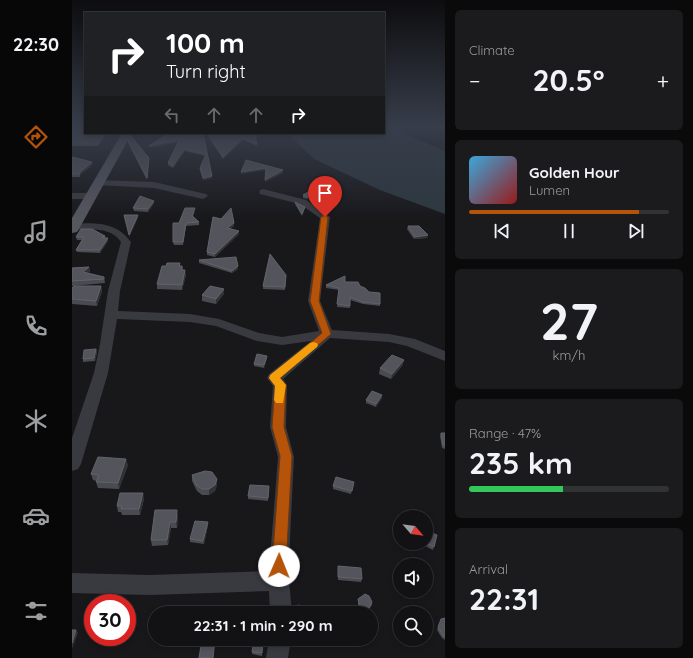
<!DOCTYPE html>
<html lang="en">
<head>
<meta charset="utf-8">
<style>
  :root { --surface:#121214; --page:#1b1b1d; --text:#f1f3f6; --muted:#9c9ea0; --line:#313234; --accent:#b45309 }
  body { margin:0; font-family:Quicksand,sans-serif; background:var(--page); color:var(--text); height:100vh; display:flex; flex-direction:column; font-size:15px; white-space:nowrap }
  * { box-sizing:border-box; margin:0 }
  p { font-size:13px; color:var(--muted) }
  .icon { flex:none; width:22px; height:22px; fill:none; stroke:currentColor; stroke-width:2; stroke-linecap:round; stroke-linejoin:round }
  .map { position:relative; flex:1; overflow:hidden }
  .details { display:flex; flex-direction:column; gap:10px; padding:10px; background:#0a0a0b; width:248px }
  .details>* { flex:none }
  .hud { position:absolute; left:12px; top:12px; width:301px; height:122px; border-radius:0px; box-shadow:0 2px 6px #0003,0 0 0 1px var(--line); background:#202124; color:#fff; overflow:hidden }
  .needle { width:26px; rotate:118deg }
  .controls { position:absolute; left:321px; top:510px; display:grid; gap:8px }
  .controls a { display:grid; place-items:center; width:40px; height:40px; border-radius:50%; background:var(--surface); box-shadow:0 2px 6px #0003,0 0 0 1px var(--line); font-size:20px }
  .speed { position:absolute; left:12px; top:594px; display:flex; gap:8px; font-size:20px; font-weight:700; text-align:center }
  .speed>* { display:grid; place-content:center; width:52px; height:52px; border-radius:50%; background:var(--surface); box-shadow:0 2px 6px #0003,0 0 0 1px var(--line); line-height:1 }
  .speed .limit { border:6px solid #d22; background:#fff; color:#111 }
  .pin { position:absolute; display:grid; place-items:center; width:34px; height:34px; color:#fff; margin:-41px -17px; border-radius:50% 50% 50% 0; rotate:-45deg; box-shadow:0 0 4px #0007 }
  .pin .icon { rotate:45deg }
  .me { position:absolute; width:44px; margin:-22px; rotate:1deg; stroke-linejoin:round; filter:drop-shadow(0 0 3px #0008) }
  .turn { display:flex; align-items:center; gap:14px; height:84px; padding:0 16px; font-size:18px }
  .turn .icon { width:52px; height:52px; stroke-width:2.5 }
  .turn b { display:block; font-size:28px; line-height:34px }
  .lanes { display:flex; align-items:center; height:38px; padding:0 16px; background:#0003; justify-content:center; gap:20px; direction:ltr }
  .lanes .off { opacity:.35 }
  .big { font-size:30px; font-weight:700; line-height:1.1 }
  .details .tile { flex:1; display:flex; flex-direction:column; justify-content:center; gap:6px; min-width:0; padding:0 14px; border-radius:6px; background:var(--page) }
  .details .dial { align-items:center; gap:0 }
  .dial b { font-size:52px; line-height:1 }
  .song { display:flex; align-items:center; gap:12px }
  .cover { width:48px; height:48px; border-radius:6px; background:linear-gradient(135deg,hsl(200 70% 55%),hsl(0 70% 35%)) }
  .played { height:4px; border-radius:2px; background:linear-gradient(90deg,var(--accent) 85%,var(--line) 85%) }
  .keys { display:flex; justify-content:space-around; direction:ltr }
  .heat { display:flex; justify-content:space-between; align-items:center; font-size:22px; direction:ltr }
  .charge { height:6px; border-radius:3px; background:linear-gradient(90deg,#34c759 47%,var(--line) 0) }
  .trip { position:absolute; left:76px; top:606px; width:230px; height:40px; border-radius:20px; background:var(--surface); box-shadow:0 2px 6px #0003,0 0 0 1px var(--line); font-weight:700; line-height:40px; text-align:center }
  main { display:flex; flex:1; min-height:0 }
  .tabs { display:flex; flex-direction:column; width:72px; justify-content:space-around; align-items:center; background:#070708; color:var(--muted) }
  .tabs .icon { width:28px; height:28px }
  .tabs .on { color:var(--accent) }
  .tabs b { font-size:18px; color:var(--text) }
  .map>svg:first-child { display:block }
</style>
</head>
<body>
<main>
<nav class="tabs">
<b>22:30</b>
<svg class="icon on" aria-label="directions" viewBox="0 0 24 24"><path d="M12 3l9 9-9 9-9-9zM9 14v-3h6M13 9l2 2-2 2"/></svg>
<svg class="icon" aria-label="music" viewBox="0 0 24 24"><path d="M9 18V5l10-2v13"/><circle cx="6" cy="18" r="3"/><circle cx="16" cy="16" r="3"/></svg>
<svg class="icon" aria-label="phone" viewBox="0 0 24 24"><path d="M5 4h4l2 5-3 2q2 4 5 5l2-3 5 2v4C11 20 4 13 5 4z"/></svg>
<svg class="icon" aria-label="climate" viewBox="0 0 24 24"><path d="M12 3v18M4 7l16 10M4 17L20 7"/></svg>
<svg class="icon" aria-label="car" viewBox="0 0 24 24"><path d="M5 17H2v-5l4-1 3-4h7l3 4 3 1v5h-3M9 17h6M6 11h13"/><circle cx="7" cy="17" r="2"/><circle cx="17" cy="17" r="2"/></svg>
<svg class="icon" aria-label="filters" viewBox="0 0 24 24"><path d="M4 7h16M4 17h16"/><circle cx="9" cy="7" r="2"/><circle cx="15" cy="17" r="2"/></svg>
</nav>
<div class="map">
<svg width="373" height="658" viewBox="0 0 373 658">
  <rect width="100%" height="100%" fill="#18181b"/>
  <path fill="#2d3840" d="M312 127H326L340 137 373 151V214L308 190 242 159 215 133H312Z"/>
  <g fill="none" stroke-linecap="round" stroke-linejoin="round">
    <path fill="#393a40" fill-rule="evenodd" d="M27 180 82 182 134 194 136 196 131 199 82 188 24 185 23 183Z
      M191 189 234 200 258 217 248 301 260 330 317 334 343 339 373 351V361L335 346 317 342 258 338 211 379 215 385 214 427 222 457 218 538 217 580 220 613H198L197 591 78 595 0 593V573L78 575 197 571 206 457 198 427 201 386 195 378 197 374 239 341 210 345 185 341 144 326 118 322 45 319 36 373 9 464 6 469 0 471V438L22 373 28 344 36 291 49 242C38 226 18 230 1 230L0 224C23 222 45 222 59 242L48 291 46 311 118 314 147 319 187 333 210 337 247 331 236 301 248 218 228 204 188 194 187 192 188 190Z
      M0 193H18L23 196 18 199H0Z
      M197 639H219L216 658H194Z"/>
    <path fill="#55575f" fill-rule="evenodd" d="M50 133H60L7 229 5 232 0 233V218Z"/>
  </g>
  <path fill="#494b50" d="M0 129 13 133H40H36L26 146H0Z
    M131 133 140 178 131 180 128 168 134 156 113 151 101 168 96 165V163L106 142 77 148Z
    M134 133H188L187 135 184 138 185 146 171 140 151 159Z
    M56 141 77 160 75 180 56 143Z
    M0 157 21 164 8 175V177H0Z
    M238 191 236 199 231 198V195Z
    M82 201V203L76 212 62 211 61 208Z
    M223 202 233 207 230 216 223 204Z
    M123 211 121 216 127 222V225L114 226 111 245H102L101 242 107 223Z
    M141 217 162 226 158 229 167 234 143 257 135 255V252Z
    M336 226 356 235 355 238 342 239 335 229Z
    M33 236 34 238 36 241 28 253 5 252 4 250 10 240H5L4 237Z
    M127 260 166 266V269L160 273 127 263Z
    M108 263V266H110L111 270 114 275 110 290 85 289V284L94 266Z
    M17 267 18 271 16 273 32 277 33 283 0 286V268Z
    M214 275 213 290 191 289V286Z
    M273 282 288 286 308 304V306L291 304 278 300V308L265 307 267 290 254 288V285Z
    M29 286 30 291 25 306 0 304V288Z
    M152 289V294L144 304 130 301V295Z
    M24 349 25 352 23 361 11 362V359Z
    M195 358 192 368 182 366V364Z
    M332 360 330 366 319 379 307 374 308 368Z
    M310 395V398L304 407 294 403V400Z
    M369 433H373V449L370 448 368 436Z
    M56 465 47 489 26 488 24 482 25 481 21 480 19 474Z
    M120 475 145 485 143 491 137 495H130L125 491 120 481Z
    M282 482 279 494 261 489V486Z
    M197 486 196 501 176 499V496Z
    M72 499 68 515H50L49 512H46L45 506Z
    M83 510 106 516 105 528H99L96 545 80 546 79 540Z
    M136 525 132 544 118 542V539Z
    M365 535 361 550 351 545V543H354Z
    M266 566 290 579 289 582 266 580Z
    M286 599 300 602V605L296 610H290L286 607Z
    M373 618V640L370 638 365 630 368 622Z
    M191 643 190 656 180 654V652Z"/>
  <path fill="#313236" d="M34 133H36L26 146V144Z
    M187 133H188L187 135 183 138V136Z
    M171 138V140L151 159V157Z
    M107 140 108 142 77 148V146Z
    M112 149 113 151 101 168V166Z
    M20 162 21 164 8 175V177V172Z
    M194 168V170L169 174V172Z
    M211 170V173L193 182V180Z
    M140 176V178L131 180V178Z
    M82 201V203L76 212V209Z
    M66 215V218L57 238V235Z
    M114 223V226L111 245V242Z
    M162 223V226L155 231V228Z
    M167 231V234L143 257V254Z
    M356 235 355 238 342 239 343 237Z
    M36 238V241L28 253V250Z
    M166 266V269L160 273V271Z
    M17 267 18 271 12 276 11 272Z
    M113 270 114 275 110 290V285Z
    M29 286 30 291 25 306 24 301Z
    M152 289V294L144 304V299Z
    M24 349 25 352 23 361 22 358Z
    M195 356V358L192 368V365Z
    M332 360 330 366 319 379 320 374Z
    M310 395V398L304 407V404Z
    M54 459 56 465 47 489 46 483Z
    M145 479V485L143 491 137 495V489Z
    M71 493 72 499 68 515 67 509Z
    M105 510 106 516 105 528 104 522Z
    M98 522 99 528 96 545 95 540Z
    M136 522V525L132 544 131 541Z
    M4 630 6 633 0 649V643Z"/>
  <path fill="#54555c" stroke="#61636b" d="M4 127H13V133H34L26 144H0V129Z
    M97 133H131L140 176 131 178 128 168 134 154 112 149 101 166 96 163 107 140 77 146Z
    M135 133H187L183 136 185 144 171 138 151 157Z
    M59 136 77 158 75 178 56 141Z
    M0 157 20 162 8 172 7 174H0Z
    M174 160 211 170 193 180 194 168 169 172Z
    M238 191 236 197 231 195Z
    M68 196 82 201 76 209 61 208Z
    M223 202 233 207 230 214Z
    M113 208H123L120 216 127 222 114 223 111 242H101V223H107Z
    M159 208 162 223 155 228 167 231 143 254 135 252 141 217 149 219Z
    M52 215H66L57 235Z
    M336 226H347L356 235 343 237Z
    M9 229H20L33 236 30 237 31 238H36L28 250H4L12 237H4Z
    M198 254 214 275 213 287 191 286Z
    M164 257 166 266 160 271 127 260Z
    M95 263H108L107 266H110V270H113L110 285 85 284 90 266H94Z
    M17 267 11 272 32 277V279L0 281V268Z
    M273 276V282H286L288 286 293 288 297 292 308 293V304L291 302 278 297V306L265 304 267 288 254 285Z
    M2 286H29L24 301 0 299V288Z
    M138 286 152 289 144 299 130 295Z
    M24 349 22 358 11 359 12 350Z
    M185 354 195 356 192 365 182 364Z
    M320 355 332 360 320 374 308 368Z
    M300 391 310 395 304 404 294 400Z
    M369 433H373V446L371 445Z
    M26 457 54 459 46 483 24 482 27 475 19 474Z
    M133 471 140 472 145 479 143 485 137 489H130L124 485 120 475Z
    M264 477 282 482 280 491 261 486Z
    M178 485 197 486 196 498 176 496Z
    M48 493H71L67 509H49L50 506H45Z
    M83 510H105L104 522H98L95 540H79Z
    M123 521 136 522 131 541 118 539Z
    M355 531 365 535 362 547 353 543H354V534Z
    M266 566 289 568 290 579 266 577Z
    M293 594 297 596 300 602 297 608H290L287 604 286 599Z
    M227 605 233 609 234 613H221V612L223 606Z
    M373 618V637L371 636 366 627 369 619Z
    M0 630H4L0 643Z
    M130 639H143L141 658H127Z
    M182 639 191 640 190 653 180 652Z"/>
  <linearGradient id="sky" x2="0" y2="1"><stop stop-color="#0d0d0f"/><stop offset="0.58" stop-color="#373d4a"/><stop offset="1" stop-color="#373d4a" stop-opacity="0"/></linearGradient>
  <rect width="373" height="219" fill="url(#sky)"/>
  <path fill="#b45309" stroke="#753606" d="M253 215 256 217 247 301 259 334 208 378 214 385 212 427 220 456 214 566 212 571 207 573 202 571 200 566 208 456 200 427 203 386 197 378 250 333 238 301 249 217Z"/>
  <path fill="#f59e0b" d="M241 342 245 343 246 345 245 347 208 378 214 385 211 403H204L202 400 203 386 197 378 198 375 238 343Z"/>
</svg>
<div class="controls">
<a><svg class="needle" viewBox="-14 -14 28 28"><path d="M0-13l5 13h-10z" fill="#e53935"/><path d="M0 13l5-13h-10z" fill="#9c9ea0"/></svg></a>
<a><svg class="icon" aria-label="sound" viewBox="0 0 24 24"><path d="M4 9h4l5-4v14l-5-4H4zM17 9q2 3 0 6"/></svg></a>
<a><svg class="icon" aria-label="search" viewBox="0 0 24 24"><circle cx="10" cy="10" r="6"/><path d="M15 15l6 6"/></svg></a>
</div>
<div class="speed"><div class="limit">30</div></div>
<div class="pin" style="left:253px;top:217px;background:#d93025"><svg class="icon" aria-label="arrive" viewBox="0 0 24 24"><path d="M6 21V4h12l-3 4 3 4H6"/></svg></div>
<svg class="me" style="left:207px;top:566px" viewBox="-20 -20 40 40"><circle r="19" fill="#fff"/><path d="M0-13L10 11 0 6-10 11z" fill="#b45309"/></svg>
<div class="trip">22:31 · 1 min · 290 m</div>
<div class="hud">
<div class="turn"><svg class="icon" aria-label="right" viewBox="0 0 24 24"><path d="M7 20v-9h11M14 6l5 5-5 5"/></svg><div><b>100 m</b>Turn right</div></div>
<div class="lanes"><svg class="icon off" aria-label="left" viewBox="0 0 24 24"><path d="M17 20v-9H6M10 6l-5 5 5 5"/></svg><svg class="icon off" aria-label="ahead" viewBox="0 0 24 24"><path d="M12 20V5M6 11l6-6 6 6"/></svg><svg class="icon off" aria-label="ahead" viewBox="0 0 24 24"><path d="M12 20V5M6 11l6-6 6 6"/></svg><svg class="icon" aria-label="right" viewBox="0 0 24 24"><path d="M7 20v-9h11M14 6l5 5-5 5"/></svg></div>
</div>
</div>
<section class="details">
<div class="tile"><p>Climate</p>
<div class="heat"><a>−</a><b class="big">20.5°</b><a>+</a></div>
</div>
<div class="tile">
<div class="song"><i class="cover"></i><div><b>Golden Hour</b><p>Lumen</p></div></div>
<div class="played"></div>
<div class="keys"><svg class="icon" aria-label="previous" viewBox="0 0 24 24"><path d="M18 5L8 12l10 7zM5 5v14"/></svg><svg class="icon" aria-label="pause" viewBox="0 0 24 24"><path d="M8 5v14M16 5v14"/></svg><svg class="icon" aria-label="next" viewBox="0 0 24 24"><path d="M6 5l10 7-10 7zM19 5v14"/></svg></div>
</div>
<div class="tile dial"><b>27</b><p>km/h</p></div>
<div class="tile"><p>Range · 47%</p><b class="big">235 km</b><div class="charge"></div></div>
<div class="tile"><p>Arrival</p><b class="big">22:31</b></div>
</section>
</main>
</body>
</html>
